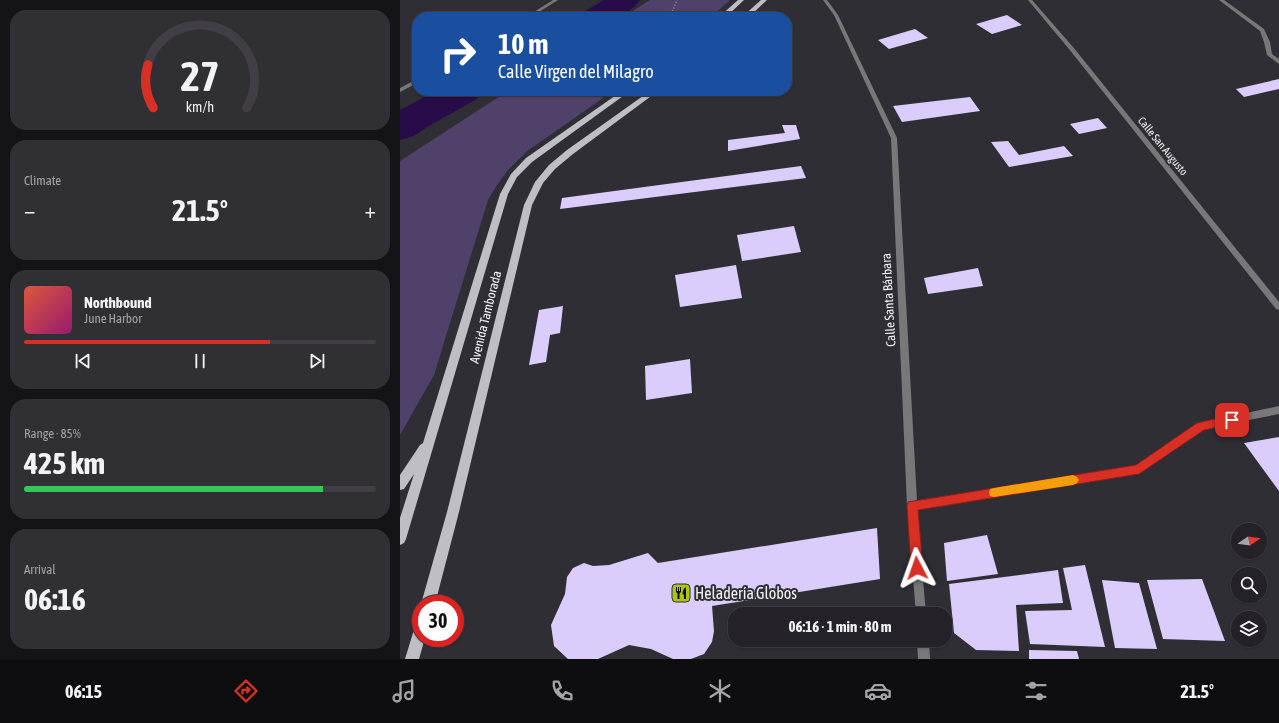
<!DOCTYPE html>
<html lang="en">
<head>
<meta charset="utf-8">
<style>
  :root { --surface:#242228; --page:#302f34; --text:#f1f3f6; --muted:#a3a4a8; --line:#413f45; --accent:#d93025 }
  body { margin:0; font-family:"Asap Condensed",sans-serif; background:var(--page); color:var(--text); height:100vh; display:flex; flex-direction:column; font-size:15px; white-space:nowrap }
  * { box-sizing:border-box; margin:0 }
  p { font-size:13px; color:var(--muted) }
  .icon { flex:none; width:22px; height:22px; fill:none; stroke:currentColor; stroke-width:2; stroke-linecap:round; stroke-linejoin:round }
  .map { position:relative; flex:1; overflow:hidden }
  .side { display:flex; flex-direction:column; gap:10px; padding:10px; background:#141316; width:400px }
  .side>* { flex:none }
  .banner { position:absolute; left:12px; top:12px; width:380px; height:84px; border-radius:16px; box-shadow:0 1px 3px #0004,0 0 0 1px var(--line); background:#1a4fa0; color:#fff; overflow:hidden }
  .needle { width:26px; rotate:77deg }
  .buttons { position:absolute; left:831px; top:523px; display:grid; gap:8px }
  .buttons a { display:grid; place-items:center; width:36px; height:36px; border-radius:50%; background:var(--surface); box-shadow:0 1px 3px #0004,0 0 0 1px var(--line); font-size:20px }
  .speed { position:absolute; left:12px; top:595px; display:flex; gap:8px; font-size:20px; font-weight:700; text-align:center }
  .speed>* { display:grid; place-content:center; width:52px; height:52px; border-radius:50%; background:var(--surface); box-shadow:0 1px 3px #0004,0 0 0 1px var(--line); line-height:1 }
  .speed .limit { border:6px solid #d22; background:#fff; color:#111 }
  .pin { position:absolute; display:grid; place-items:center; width:34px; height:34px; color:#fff; margin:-17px; border-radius:8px; box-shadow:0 2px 6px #0006 }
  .me { position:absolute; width:44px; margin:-22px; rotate:356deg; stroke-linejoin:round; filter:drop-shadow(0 0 3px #0008) }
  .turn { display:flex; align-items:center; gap:14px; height:84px; padding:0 20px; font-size:18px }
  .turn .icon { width:52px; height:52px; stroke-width:2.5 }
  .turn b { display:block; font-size:28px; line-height:34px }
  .big { font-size:30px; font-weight:700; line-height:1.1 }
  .side .widget { flex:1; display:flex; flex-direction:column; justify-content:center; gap:6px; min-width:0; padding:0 14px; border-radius:16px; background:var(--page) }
  .side .dial { align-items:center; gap:0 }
  .dial svg { height:104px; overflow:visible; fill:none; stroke:var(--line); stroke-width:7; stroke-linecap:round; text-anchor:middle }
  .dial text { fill:var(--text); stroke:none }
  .song { display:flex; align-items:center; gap:12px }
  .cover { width:48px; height:48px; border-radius:6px; background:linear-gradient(135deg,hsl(10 70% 55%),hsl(320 70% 35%)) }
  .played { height:4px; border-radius:2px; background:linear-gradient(90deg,var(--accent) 70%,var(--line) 70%) }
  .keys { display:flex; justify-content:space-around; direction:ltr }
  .heat { display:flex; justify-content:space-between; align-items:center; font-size:22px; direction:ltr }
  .charge { height:6px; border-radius:3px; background:linear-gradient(90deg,#34c759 85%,var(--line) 0) }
  .trip { position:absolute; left:328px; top:607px; width:224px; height:40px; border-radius:16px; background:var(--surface); box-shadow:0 1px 3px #0004,0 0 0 1px var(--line); font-weight:700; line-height:40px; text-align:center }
  .tabs { display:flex; height:64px; justify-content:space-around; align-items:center; background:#0e0e10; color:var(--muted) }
  .tabs .icon { width:28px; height:28px }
  .tabs .current { color:var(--accent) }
  .tabs b { font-size:18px; color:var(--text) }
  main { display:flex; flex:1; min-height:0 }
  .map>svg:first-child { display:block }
</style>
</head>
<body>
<main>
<section class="side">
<div class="widget dial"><svg viewBox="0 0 100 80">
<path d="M14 69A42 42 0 1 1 86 69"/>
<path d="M14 69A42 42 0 0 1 10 36" stroke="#d93025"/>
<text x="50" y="56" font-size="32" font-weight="700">27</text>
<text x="50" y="72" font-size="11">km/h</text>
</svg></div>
<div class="widget"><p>Climate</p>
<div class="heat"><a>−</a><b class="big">21.5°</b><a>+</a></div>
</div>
<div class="widget">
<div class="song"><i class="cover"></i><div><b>Northbound</b><p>June Harbor</p></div></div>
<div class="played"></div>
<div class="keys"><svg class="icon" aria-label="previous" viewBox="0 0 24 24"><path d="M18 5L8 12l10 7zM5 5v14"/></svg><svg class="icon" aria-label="pause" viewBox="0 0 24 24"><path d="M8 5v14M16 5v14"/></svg><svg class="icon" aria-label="next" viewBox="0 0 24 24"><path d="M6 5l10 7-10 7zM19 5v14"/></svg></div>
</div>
<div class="widget"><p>Range · 85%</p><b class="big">425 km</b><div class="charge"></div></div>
<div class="widget"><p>Arrival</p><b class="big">06:16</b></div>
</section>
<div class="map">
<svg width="879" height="659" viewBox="0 0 879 659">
  <rect width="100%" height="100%" fill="#302e35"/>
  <path fill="#50416b" d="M250 0H330L311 17H223Z
    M108 91H213L126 152 108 170 97 185 88 200 34 375 0 435V161Z"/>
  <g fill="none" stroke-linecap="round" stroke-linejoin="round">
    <path fill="#280c49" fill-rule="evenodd" d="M204 0H240C225 21 205 17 182 17L187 10Z
      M36 91H82L77 99 27 127 14 136 0 140V110Z"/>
  </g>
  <path fill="#dbcdfb" d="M607 15 622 25 592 34 576 24Z
    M515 29 528 38 489 49 478 40Z
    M879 79V89L844 97 836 89Z
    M570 97 580 111 502 122 493 106Z
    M698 118 707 128 679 134 670 124Z
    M382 125H396L400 139 328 151V140L385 133Z
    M608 141 619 155 664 146 673 156 609 167 591 142Z
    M401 166 406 178 160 209 162 198Z
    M394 226 401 252 342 261 337 235Z
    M336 265 342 298 280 307 275 275Z
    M578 268 583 286 528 294 524 278Z
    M163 306 160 333 150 335 146 362 129 365 139 310Z
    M290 359 292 393 246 400 245 366Z
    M879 437V491L844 443Z
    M477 528 480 579 312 606 314 631 312 642 304 654 291 659H273L251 649 229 645 198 659H168L154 646 151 625 165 594 167 577 173 568 184 563 193 566 209 565 248 553 258 563Z
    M587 535 598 574 547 581 544 543Z
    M685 565 705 647 630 644 625 611 672 610 663 568Z
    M658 570 663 603 616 605 619 651 576 650 554 633 549 584Z
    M802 579 825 641 763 639 747 580Z
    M702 580 739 583 757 649 715 648Z
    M629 650 677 651 679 659H629Z"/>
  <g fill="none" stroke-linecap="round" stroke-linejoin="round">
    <path stroke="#807e84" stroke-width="1.5" stroke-dasharray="1.5 1.5" stroke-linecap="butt" d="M270 17 277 0"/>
    <path fill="#78777a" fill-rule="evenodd" d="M153 0H158L131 17H126Z
      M423 0H427L438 15 497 138 517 501 737 465 798 423 879 406V414L803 429 739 473 517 510 526 614H516L507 506 491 138 434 15Z
      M628 0H632L673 47 879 302V310L876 309 669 49Z
      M819 0H824L864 29 870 42 872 54 879 59V64L867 55 864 42 860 31Z
      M17 79V83L0 92V88Z
      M517 640H529L530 659H518Z"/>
    <path fill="#c0bec5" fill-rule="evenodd" d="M338 0H344L326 17H319Z
      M361 0H367L349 17H342Z
      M222 91H230L132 162 117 177 108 194 6 539 4 543 0 545V518L14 474 4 489 0 490V475L20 445 23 443 100 194 111 174 126 158Z
      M250 91H258L173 154 155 169 143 183 132 205 59 512 35 604H21L47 512 124 205 135 182 149 165 167 150Z
      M21 621V638H25L19 659H5L16 623Z"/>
  </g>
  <path fill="#d93025" stroke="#8d1f18" d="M832 415 836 417 837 420 836 423 804 430 739 474 518 510 523 568 521 572 517 573 513 572 511 568 507 506 508 502 736 465 797 423Z"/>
  <path fill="#f59e0b" d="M673 475 677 477 679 480 677 483 673 485 594 497 590 496 589 493 590 489 594 488Z"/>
  <defs>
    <symbol id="restaurant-square" viewBox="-11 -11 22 22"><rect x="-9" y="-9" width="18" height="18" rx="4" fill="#acc612" stroke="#302e35"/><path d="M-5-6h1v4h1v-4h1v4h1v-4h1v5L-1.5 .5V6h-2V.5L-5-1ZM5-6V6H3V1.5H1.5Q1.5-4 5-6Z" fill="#111"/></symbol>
  </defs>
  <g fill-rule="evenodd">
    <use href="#restaurant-square" x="270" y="582" width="22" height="22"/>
  </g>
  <g text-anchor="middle" stroke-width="4" stroke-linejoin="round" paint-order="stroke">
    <g font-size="11" fill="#f4f3f7" stroke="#302e35">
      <text transform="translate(763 146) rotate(51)" y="4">Calle San Augusto</text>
    </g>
    <g font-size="13" fill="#f4f3f7" stroke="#302e35">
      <text transform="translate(488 300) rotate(-93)" y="5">Calle Santa Bárbara</text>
      <text transform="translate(85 317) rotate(-76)" y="5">Avenida Tamborada</text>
    </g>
    <g font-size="16" fill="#f4f3f7" stroke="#302e35" text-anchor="start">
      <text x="295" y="599">Heladería Globos</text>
    </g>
  </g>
</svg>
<div class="buttons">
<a><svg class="needle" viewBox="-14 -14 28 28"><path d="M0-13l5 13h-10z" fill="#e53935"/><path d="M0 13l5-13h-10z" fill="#a3a4a8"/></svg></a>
<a><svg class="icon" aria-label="search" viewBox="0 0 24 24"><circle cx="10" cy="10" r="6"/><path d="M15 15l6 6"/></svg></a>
<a><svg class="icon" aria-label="layers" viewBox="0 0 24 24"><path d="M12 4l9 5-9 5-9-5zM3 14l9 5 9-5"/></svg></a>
</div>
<div class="speed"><div class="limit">30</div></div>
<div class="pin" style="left:832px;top:420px;background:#d93025"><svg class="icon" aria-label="arrive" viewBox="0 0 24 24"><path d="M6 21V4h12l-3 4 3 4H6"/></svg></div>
<svg class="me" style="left:517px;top:568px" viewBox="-20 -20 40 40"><path d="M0-17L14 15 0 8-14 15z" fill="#d93025" stroke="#fff" stroke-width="4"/></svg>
<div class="trip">06:16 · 1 min · 80 m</div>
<div class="banner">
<div class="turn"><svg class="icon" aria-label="right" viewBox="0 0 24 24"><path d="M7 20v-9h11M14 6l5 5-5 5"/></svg><div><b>10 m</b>Calle Virgen del Milagro</div></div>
</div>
</div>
</main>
<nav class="tabs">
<b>06:15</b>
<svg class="icon current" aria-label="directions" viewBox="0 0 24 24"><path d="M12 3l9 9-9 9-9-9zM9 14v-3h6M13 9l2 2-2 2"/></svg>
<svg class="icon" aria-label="music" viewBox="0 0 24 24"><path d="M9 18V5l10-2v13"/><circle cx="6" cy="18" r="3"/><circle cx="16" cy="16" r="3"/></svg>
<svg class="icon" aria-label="phone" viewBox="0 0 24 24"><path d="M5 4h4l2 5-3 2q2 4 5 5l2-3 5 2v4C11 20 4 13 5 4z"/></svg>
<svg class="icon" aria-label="climate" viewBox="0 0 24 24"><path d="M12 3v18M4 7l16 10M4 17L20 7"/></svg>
<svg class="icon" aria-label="car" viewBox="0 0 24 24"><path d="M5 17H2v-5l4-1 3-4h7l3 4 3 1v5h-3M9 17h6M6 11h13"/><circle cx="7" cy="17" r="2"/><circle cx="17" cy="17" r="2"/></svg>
<svg class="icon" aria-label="filters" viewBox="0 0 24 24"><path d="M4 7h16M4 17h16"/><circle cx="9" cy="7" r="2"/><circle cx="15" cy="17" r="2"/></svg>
<b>21.5°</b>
</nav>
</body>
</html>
